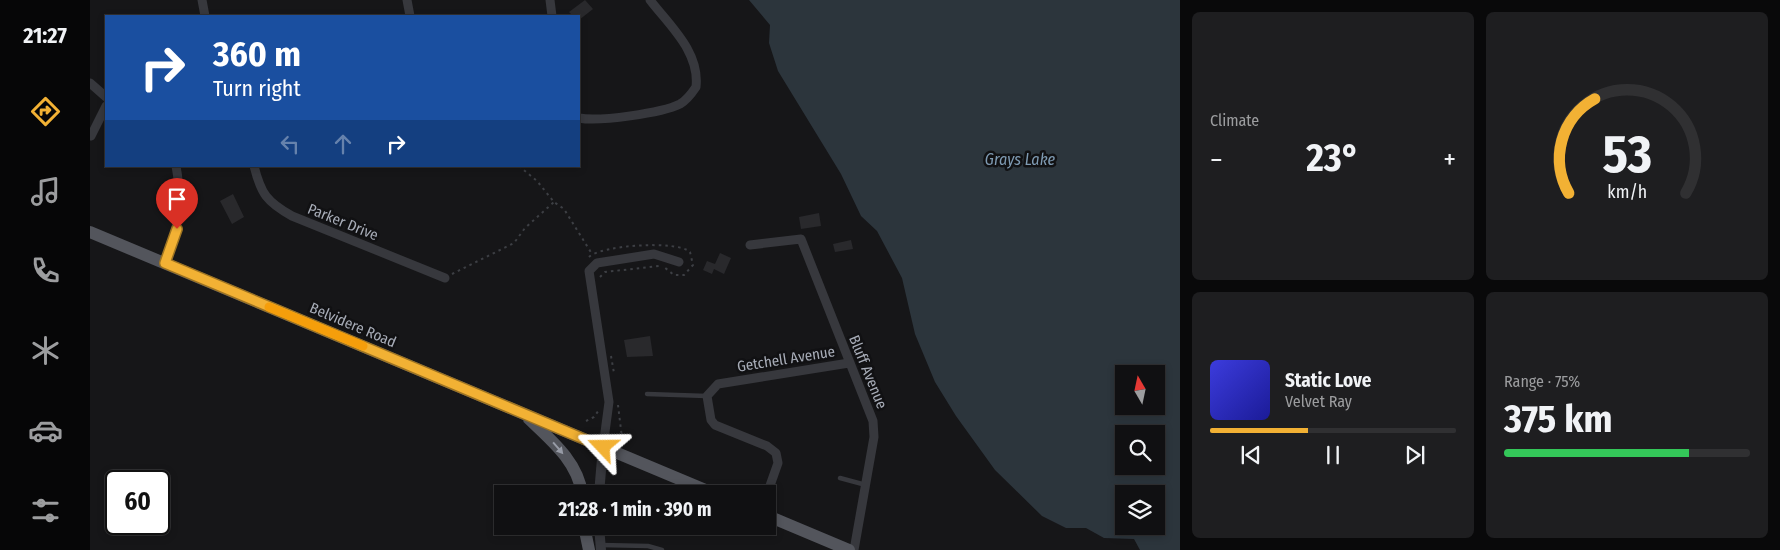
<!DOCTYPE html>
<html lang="en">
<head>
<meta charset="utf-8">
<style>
  :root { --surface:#101012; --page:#1e1e20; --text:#f1f3f6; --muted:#9c9d9f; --line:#303032; --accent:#f2b134 }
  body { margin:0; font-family:"Fira Sans Condensed",sans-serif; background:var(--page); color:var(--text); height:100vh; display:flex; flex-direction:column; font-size:19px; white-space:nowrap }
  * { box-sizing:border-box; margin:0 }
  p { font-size:16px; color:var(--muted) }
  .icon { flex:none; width:28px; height:28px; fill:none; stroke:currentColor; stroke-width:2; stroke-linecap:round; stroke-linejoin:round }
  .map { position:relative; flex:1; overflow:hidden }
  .sheet { display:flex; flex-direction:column; gap:12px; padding:12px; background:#09090a; width:600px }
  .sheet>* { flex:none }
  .guide { position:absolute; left:15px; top:15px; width:475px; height:152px; border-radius:0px; box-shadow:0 2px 8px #0003,0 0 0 1px var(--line); background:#1a4fa0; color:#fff; overflow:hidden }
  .needle { width:32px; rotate:351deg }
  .tools { position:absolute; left:1025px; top:365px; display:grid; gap:10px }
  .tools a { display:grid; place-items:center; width:50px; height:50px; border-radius:0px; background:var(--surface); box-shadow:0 2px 8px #0003,0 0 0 1px var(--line); font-size:25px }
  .speed { position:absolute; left:15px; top:470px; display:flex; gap:10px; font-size:25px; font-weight:700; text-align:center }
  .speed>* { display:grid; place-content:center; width:65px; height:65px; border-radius:50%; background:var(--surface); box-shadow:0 2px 8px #0003,0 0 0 1px var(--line); line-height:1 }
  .speed .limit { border:2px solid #111; border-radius:8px; background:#fff; color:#111 }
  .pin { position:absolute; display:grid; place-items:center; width:42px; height:42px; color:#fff; margin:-51px -21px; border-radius:50% 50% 50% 0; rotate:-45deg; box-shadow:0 0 5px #0007 }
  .pin .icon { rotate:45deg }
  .me { position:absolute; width:55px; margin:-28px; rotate:293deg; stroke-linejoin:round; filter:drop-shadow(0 0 4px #0008) }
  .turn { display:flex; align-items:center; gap:18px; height:105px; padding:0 25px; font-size:22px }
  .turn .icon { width:65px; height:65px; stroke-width:2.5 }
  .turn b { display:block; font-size:35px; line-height:42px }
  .lanes { display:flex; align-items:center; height:48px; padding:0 25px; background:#0003; justify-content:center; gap:25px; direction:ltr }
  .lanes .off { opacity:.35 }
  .big { font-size:38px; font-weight:700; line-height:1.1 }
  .sheet .widget { flex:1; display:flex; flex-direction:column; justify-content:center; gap:8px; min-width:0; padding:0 18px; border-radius:8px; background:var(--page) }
  .sheet .dial { align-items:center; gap:0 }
  .dial svg { height:130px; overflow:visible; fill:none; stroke:var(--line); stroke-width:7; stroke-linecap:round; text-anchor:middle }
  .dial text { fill:var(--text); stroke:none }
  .song { display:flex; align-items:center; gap:15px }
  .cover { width:60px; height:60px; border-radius:8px; background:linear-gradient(135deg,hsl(240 70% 55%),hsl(240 70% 35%)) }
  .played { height:5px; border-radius:2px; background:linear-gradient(90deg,var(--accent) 40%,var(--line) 40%) }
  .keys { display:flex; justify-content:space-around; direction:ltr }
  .heat { display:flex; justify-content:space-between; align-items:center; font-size:28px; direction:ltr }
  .charge { height:8px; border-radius:4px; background:linear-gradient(90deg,#34c759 75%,var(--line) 0) }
  .sheet .tiles { flex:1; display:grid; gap:12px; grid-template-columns:repeat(2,1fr) }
  .trip { position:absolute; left:404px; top:485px; width:282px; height:50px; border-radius:0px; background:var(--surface); box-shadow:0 2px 8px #0003,0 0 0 1px var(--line); font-weight:700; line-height:50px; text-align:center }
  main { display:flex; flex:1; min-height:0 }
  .tab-bar { display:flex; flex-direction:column; width:90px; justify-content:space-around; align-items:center; background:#060607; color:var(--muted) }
  .tab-bar .icon { width:35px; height:35px }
  .tab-bar .on { color:var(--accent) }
  .tab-bar b { font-size:22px; color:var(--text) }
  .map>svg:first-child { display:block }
</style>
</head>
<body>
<main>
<nav class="tab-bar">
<b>21:27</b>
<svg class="icon on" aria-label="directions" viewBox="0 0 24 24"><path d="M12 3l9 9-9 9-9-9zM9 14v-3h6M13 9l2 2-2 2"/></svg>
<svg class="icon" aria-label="music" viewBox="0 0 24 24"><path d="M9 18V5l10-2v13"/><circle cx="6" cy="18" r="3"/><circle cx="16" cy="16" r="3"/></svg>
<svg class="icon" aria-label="phone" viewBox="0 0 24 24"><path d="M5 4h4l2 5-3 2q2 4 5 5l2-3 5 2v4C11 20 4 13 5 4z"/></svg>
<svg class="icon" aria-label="climate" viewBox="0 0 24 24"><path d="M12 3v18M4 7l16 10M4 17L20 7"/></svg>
<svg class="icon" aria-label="car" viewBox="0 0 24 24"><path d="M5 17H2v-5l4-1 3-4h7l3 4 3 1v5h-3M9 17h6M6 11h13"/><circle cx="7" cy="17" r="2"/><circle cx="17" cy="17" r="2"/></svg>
<svg class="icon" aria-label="filters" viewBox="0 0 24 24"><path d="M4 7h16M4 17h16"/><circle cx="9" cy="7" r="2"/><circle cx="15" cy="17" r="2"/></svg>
</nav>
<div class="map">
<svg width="1090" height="550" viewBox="0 0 1090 550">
  <rect width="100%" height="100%" fill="#161618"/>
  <path fill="#2c353c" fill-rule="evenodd" d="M659 0H1090V550H1050L1044 539 1014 538 996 528H976L952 516 905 470 866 416 845 382 825 334 812 278 787 231 771 216 751 174 688 71 679 43 680 25ZM1034 374H1066V406H1034ZM1034 434H1066V466H1034ZM1034 494H1066V526H1034Z"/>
  <path fill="#29292c" d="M495 0 503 9 489 20V16H483L479 12Z
    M143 194 154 217 142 224 130 201Z
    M729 213 731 226 711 229 709 217Z
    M761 240 763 249 745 252 743 244Z
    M630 253 641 258 634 274 624 269 622 274 613 270 617 261 625 264Z
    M560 336 563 356 537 357 534 340Z"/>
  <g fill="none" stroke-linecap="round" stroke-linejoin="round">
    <path stroke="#3d3f44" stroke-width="2" stroke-dasharray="2.5 4" stroke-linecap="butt" d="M429 166 447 181 464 202 474 209 502 254
      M499 257C511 245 588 240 600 252L603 265 594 275H584L574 267
      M362 274 424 243 435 228 464 202
      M510 277 515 272 569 266
      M521 356 524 373
      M528 405 532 438 536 443
      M496 421 504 417 509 410"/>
    <path stroke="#37383d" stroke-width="4.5" d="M557 394 617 396
      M750 478 776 485
      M511 545 558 546 572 550"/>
    <path stroke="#37383d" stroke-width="9" d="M112 0 115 16
      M317 0 320 16
      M460 0 462 16
      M0 83 16 97
      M489 118C509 122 572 113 590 104 597 100 602 93 606 87 610 52 580 26 560 0
      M1 136 16 106
      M164 166C171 194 177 202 202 216L355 278
      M660 245 711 239 783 421 784 437 764 550
      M75 263C88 228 93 204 86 166
      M513 447 519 402 499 271 507 263 564 254 589 262
      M677 494 688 463 686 453 677 446 625 425 621 420 617 396 628 384 759 363"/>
    <path stroke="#37383d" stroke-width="10" d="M509 494 513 447
      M509 526 511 550"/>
    <path stroke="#53555c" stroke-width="12" d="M0 232 625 494
      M439 419C461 440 488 462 492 494
      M678 516 759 550
      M494 526 499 550"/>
  </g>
  <defs><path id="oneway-solid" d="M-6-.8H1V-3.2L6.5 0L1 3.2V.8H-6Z" transform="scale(1.25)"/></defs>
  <use fill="#979ba6" href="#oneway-solid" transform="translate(468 448) rotate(49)"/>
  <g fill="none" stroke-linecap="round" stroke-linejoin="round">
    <defs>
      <path id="route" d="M87 229 75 263 513 447"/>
    </defs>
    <use href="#route" stroke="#9d7322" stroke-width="12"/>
    <use href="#route" stroke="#f2b134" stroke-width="9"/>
    <path stroke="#f59e0b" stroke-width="9" d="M179 307 273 346"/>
  </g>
  <g text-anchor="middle" stroke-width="5" stroke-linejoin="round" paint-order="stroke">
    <g font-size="15" fill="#a8adb8" stroke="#111113">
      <text transform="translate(253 222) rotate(22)" y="5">Parker Drive</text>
      <text transform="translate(263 325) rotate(23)" y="5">Belvidere Road</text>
      <text transform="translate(696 359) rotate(-9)" y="5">Getchell Avenue</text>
      <text transform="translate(778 372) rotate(68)" y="5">Bluff Avenue</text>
    </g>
    <g font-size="16" font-style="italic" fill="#7f9bb3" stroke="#111113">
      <text x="930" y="165">Grays Lake</text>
    </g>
  </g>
</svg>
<div class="tools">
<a><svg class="needle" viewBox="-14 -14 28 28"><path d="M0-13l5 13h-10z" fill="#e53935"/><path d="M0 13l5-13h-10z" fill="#9c9d9f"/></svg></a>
<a><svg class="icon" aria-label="search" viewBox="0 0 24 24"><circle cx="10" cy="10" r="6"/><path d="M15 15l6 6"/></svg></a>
<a><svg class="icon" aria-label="layers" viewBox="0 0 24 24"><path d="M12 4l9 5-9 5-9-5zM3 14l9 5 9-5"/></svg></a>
</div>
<div class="speed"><div class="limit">60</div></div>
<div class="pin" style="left:87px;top:229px;background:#d93025"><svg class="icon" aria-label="arrive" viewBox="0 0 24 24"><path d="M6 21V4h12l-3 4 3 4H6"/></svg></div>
<svg class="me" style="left:513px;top:447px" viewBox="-20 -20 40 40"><path d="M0-17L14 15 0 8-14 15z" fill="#f2b134" stroke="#fff" stroke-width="4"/></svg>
<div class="trip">21:28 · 1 min · 390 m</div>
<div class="guide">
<div class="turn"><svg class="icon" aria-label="right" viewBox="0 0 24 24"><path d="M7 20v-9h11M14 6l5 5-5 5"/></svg><div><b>360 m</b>Turn right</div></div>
<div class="lanes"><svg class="icon off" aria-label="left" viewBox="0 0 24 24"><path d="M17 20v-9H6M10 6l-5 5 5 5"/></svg><svg class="icon off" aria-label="ahead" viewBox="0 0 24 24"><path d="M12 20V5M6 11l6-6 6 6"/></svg><svg class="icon" aria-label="right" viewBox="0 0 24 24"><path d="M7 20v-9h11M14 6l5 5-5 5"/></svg></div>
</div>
</div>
<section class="sheet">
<div class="tiles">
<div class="widget"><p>Climate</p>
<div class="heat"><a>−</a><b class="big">23°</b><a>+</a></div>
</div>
<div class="widget dial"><svg viewBox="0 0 100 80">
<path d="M14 69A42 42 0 1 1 86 69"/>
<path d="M14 69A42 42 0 0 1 30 11" stroke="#f2b134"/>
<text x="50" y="56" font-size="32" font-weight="700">53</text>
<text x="50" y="72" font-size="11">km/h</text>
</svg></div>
<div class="widget">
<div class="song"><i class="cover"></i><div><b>Static Love</b><p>Velvet Ray</p></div></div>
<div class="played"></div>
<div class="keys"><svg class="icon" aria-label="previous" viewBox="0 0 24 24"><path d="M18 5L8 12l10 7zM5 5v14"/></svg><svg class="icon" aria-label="pause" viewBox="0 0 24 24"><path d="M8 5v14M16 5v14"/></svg><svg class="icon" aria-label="next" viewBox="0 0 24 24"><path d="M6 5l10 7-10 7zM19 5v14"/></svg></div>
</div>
<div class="widget"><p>Range · 75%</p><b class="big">375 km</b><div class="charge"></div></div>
</div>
</section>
</main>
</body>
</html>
